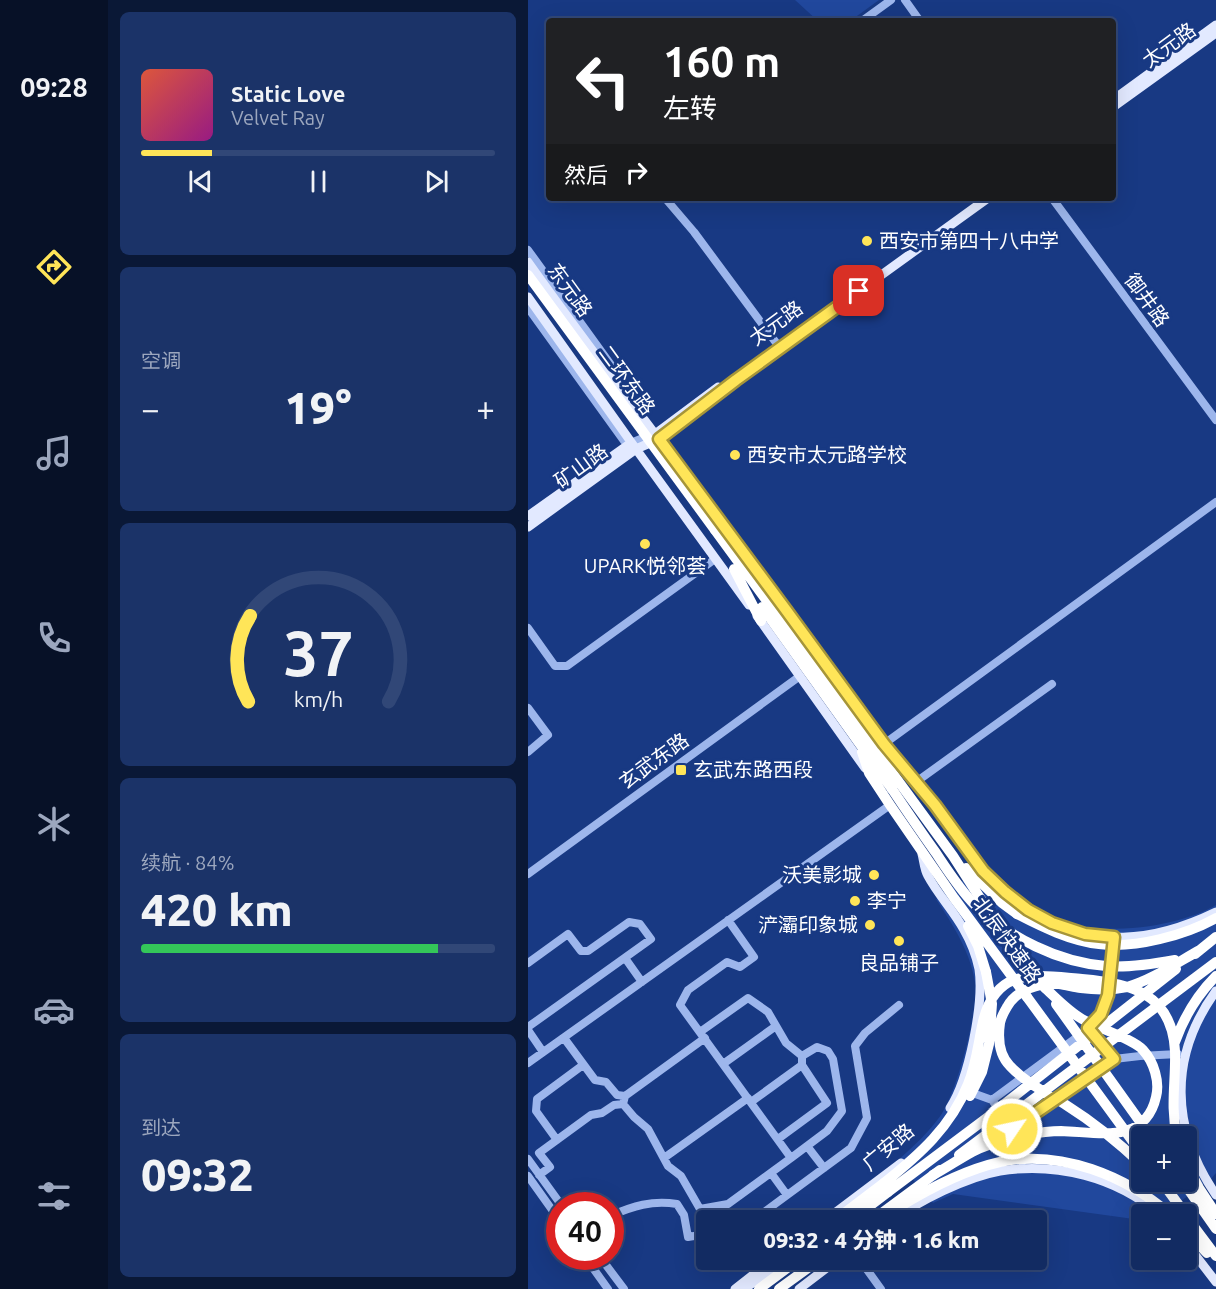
<!DOCTYPE html>
<html lang="zh">
<head>
<meta charset="utf-8">
<style>
  :root { --surface:#122b62; --page:#1b3368; --text:#f1f3f6; --muted:#9ca7be; --line:#314777; --accent:#ffe558 }
  body { margin:0; font-family:Ubuntu,"Noto Sans SC",sans-serif; background:var(--page); color:var(--text); height:100vh; display:flex; flex-direction:column; font-size:22px; white-space:nowrap }
  * { box-sizing:border-box; margin:0 }
  p { font-size:20px; color:var(--muted) }
  .icon { flex:none; width:33px; height:33px; fill:none; stroke:currentColor; stroke-width:2; stroke-linecap:round; stroke-linejoin:round }
  .map { position:relative; flex:1; overflow:hidden }
  .details { display:flex; flex-direction:column; gap:12px; padding:12px; background:#0a1836; width:420px }
  .details>* { flex:none }
  .guide { position:absolute; left:18px; top:18px; width:570px; height:183px; border-radius:6px; box-shadow:0 6px 24px #0002,0 0 0 2px var(--line); background:#202124; color:#fff; overflow:hidden }
  .buttons { position:absolute; left:603px; top:1126px; display:grid; gap:12px }
  .buttons a { display:grid; place-items:center; width:66px; height:66px; border-radius:6px; background:var(--surface); box-shadow:0 6px 24px #0002,0 0 0 2px var(--line); font-size:30px }
  .speed { position:absolute; left:18px; top:1192px; display:flex; gap:12px; font-size:30px; font-weight:700; text-align:center }
  .speed>* { display:grid; place-content:center; width:78px; height:78px; border-radius:50%; background:var(--surface); box-shadow:0 6px 24px #0002,0 0 0 2px var(--line); line-height:1 }
  .speed .limit { border:9px solid #d22; background:#fff; color:#111 }
  .pin { position:absolute; display:grid; place-items:center; width:51px; height:51px; color:#fff; margin:-26px; border-radius:12px; box-shadow:0 3px 9px #0006 }
  .me { position:absolute; width:66px; margin:-33px; rotate:56deg; stroke-linejoin:round; filter:drop-shadow(0 0 4px #0008) }
  .turn { display:flex; align-items:center; gap:21px; height:126px; padding:0 18px; font-size:27px }
  .turn .icon { width:78px; height:78px; stroke-width:2.5 }
  .turn b { display:block; font-size:42px; line-height:51px }
  .then { display:flex; align-items:center; height:57px; padding:0 18px; background:#0003; gap:12px; font-size:22px }
  .big { font-size:45px; font-weight:800; line-height:1.1 }
  .details .tile { flex:1; display:flex; flex-direction:column; justify-content:center; gap:9px; min-width:0; padding:0 21px; border-radius:9px; background:var(--page) }
  .details .dial { align-items:center; gap:0 }
  .dial svg { height:156px; overflow:visible; fill:none; stroke:var(--line); stroke-width:7; stroke-linecap:round; text-anchor:middle }
  .dial text { fill:var(--text); stroke:none }
  .song { display:flex; align-items:center; gap:18px }
  .cover { width:72px; height:72px; border-radius:9px; background:linear-gradient(135deg,hsl(10 70% 55%),hsl(310 70% 35%)) }
  .played { height:6px; border-radius:3px; background:linear-gradient(90deg,var(--accent) 20%,var(--line) 20%) }
  .keys { display:flex; justify-content:space-around; direction:ltr }
  .heat { display:flex; justify-content:space-between; align-items:center; font-size:33px; direction:ltr }
  .charge { height:9px; border-radius:4px; background:linear-gradient(90deg,#34c759 84%,var(--line) 0) }
  .trip { position:absolute; left:168px; top:1210px; width:351px; height:60px; border-radius:6px; background:var(--surface); box-shadow:0 6px 24px #0002,0 0 0 2px var(--line); font-weight:800; line-height:60px; text-align:center }
  main { display:flex; flex:1; min-height:0 }
  .tab-bar { display:flex; flex-direction:column; width:108px; justify-content:space-around; align-items:center; background:#071127; color:var(--muted) }
  .tab-bar .icon { width:42px; height:42px }
  .tab-bar .selected { color:var(--accent) }
  .tab-bar b { font-size:27px; color:var(--text) }
  .map>svg:first-child { display:block }
</style>
</head>
<body>
<main>
<nav class="tab-bar">
<b>09:28</b>
<svg class="icon selected" aria-label="directions" viewBox="0 0 24 24"><path d="M12 3l9 9-9 9-9-9zM9 14v-3h6M13 9l2 2-2 2"/></svg>
<svg class="icon" aria-label="music" viewBox="0 0 24 24"><path d="M9 18V5l10-2v13"/><circle cx="6" cy="18" r="3"/><circle cx="16" cy="16" r="3"/></svg>
<svg class="icon" aria-label="phone" viewBox="0 0 24 24"><path d="M5 4h4l2 5-3 2q2 4 5 5l2-3 5 2v4C11 20 4 13 5 4z"/></svg>
<svg class="icon" aria-label="climate" viewBox="0 0 24 24"><path d="M12 3v18M4 7l16 10M4 17L20 7"/></svg>
<svg class="icon" aria-label="car" viewBox="0 0 24 24"><path d="M5 17H2v-5l4-1 3-4h7l3 4 3 1v5h-3M9 17h6M6 11h13"/><circle cx="7" cy="17" r="2"/><circle cx="17" cy="17" r="2"/></svg>
<svg class="icon" aria-label="filters" viewBox="0 0 24 24"><path d="M4 7h16M4 17h16"/><circle cx="9" cy="7" r="2"/><circle cx="15" cy="17" r="2"/></svg>
</nav>
<section class="details">
<div class="tile">
<div class="song"><i class="cover"></i><div><b>Static Love</b><p>Velvet Ray</p></div></div>
<div class="played"></div>
<div class="keys"><svg class="icon" aria-label="previous" viewBox="0 0 24 24"><path d="M18 5L8 12l10 7zM5 5v14"/></svg><svg class="icon" aria-label="pause" viewBox="0 0 24 24"><path d="M8 5v14M16 5v14"/></svg><svg class="icon" aria-label="next" viewBox="0 0 24 24"><path d="M6 5l10 7-10 7zM19 5v14"/></svg></div>
</div>
<div class="tile"><p>空调</p>
<div class="heat"><a>−</a><b class="big">19°</b><a>+</a></div>
</div>
<div class="tile dial"><svg viewBox="0 0 100 80">
<path d="M14 69A42 42 0 1 1 86 69"/>
<path d="M14 69A42 42 0 0 1 15 25" stroke="#ffe558"/>
<text x="50" y="56" font-size="32" font-weight="700">37</text>
<text x="50" y="72" font-size="11">km/h</text>
</svg></div>
<div class="tile"><p>续航 · 84%</p><b class="big">420 km</b><div class="charge"></div></div>
<div class="tile"><p>到达</p><b class="big">09:32</b></div>
</section>
<div class="map">
<svg width="688" height="1289" viewBox="0 0 688 1289">
  <rect width="100%" height="100%" fill="#183983"/>
  <path fill="#21489d" fill-rule="evenodd" d="M267 0H351L322 21H290Z
    M459 864C468 874 484 894 493 902 540 934 602 934 654 919 667 915 676 912 688 905V1173L683 1179 634 1215H614L613 1220 425 1194 405 1203 369 1161C386 1146 400 1133 413 1115 429 1091 451 1010 447 982 442 951 425 925 408 899ZM614 1137H658V1182H614Z"/>
  <g fill="none" stroke-linecap="round" stroke-linejoin="round">
    <path stroke="#9db6ec" stroke-width="8" d="M377 0 392 21
      M334 21 363 0
      M137 198 166 232 249 344
      M524 198 688 420
      M0 250 102 391 104 403
      M0 308 96 441 103 443 122 435
      M0 628 27 666H39L187 559
      M0 708 20 735 0 752
      M356 744 688 502
      M388 782 524 684
      M0 874 272 676
      M97 958 114 982
      M0 963 40 934 53 951H60L101 922 112 924 123 939 0 1027
      M0 1030 15 1052
      M172 1032 220 998 240 1012 258 1043 274 1056V1065L299 1103 250 1139
      M563 1032 586 1059
      M36 1038 67 1080 78 1082 89 1095 97 1096 95 1104 106 1117 120 1129 140 1166 153 1176 172 1209 200 1204 263 1158 152 1005 160 990 199 962 212 967 226 957 200 920
      M0 1063 362 805
      M195 1064 248 1026
      M439 1091 464 1100 480 1123
      M97 1096 177 1038
      M464 1100 556 1032 573 1014 580 995 586 941
      M223 1102 274 1065
      M484 1129 586 1059 612 1056 650 1054
      M485 1133 490 1144 494 1162
      M29 1140 8 1111 9 1099 55 1065
      M279 1146 296 1168
      M136 1158 220 1098
      M263 1158 299 1131 314 1111 305 1059 300 1051 289 1047 274 1056
      M0 1159 34 1206
      M243 1173 259 1195
      M11 1175 22 1167 11 1153 63 1115 74 1113 86 1105 95 1104
      M0 1176 32 1221
      M82 1216C105 1206 124 1200 149 1204L156 1215 160 1237 178 1234
      M224 1221 323 1148 339 1118 327 1046 337 1033 371 1005
      M57 1257 80 1289
      M72 1257 96 1289
      M332 1260 353 1289"/>
    <path stroke="#e2e9ff" stroke-width="9" d="M585 100 688 25
      M585 107 688 33
      M0 262C68 358 141 451 210 546 241 588 273 631 304 673 321 697 337 721 355 744 370 763 386 780 402 798 434 837 457 885 503 912 566 948 624 943 688 912
      M0 297 108 449 221 605
      M127 434 190 387
      M0 516 103 443
      M0 527 108 449 131 439 208 380 460 198
      M229 616 337 768
      M394 854C396 861 396 869 400 876 410 895 426 911 436 930 443 942 448 955 451 969 456 1003 441 1079 422 1108
      M688 991C640 1057 643 1129 688 1195
      M296 1221 373 1163
      M363 1221C391 1201 438 1177 472 1171 528 1162 589 1177 632 1215
      M658 1243 688 1282
      M207 1289 244 1260
      M216 1289 258 1260
      M271 1289 309 1260"/>
    <path stroke="#fff" stroke-width="10" d="M187 530 425 856 452 898 513 982
      M221 561 234 586
      M206 569 233 621
      M234 607 364 789
      M346 732 353 751
      M334 752 341 773 362 805 426 898 499 997
      M438 868 474 903 489 914
      M440 926 450 946 458 972
      M431 1155 467 1128
      M658 1164 671 1188 688 1214
      M634 1182 658 1215
      M655 1182 688 1229
      M658 1216 688 1256
      M306 1221 356 1183
      M322 1221 360 1192
      M343 1221 412 1170
      M658 1231 679 1253
      M231 1289 270 1260
      M251 1289 291 1260"/>
    <path stroke="#fff" stroke-width="10" d="M0 275 187 530
      M364 789C378 810 393 832 408 853 420 871 432 890 447 905 483 938 529 962 578 966 600 968 625 964 647 960
      M489 914C514 927 543 941 571 944 606 949 658 935 688 918
      M667 954 688 937
      M499 997 614 1154
      M528 1004 623 1137
      M647 1042C656 1017 669 995 688 976
      M442 1096 454 1072 461 1044 464 1004 458 972
      M467 1128 688 962
      M614 1165C591 1143 565 1122 538 1105 519 1093 498 1083 482 1066 471 1055 470 1037 472 1023 473 1017 476 1012 479 1007 488 990 512 982 531 984 538 985 546 987 553 988 568 990 584 990 599 987 624 980 650 962 672 950
      M405 1175C418 1168 431 1159 444 1152 460 1144 479 1139 496 1135 508 1133 520 1131 533 1131 570 1132 617 1145 628 1097 632 1082 626 1062 615 1050 605 1039 570 1028 554 1019 540 1011 528 998 516 987
      M356 1183C391 1155 423 1127 440 1084 448 1065 450 1045 454 1026 466 966 506 975 554 979 602 983 644 993 647 1051 648 1081 642 1106 649 1137
      M360 1192 460 1117 648 969
      M371 1207C402 1188 436 1170 472 1162 533 1149 598 1176 643 1215"/>
  </g>
  <g fill="none" stroke-linecap="round" stroke-linejoin="round">
    <defs>
      <path id="route" d="M331 291 208 380 131 439 258 610 356 744 407 805 455 871 477 892 500 910 524 923 557 934 586 937 580 995 573 1014 560 1028 586 1059 484 1129"/>
    </defs>
    <use href="#route" stroke="#a69539" stroke-width="15"/>
    <use href="#route" stroke="#ffe558" stroke-width="10"/>
  </g>
  <g fill="#ffe558" stroke="#183983" stroke-width="2">
    <circle cx="339" cy="241" r="6"/>
    <circle cx="207" cy="455" r="6"/>
    <circle cx="117" cy="544" r="6"/>
    <rect x="147" y="764" width="12" height="12" rx="3"/>
    <circle cx="346" cy="875" r="6"/>
    <circle cx="327" cy="901" r="6"/>
    <circle cx="342" cy="925" r="6"/>
    <circle cx="371" cy="941" r="6"/>
  </g>
  <g text-anchor="middle" stroke-width="6" stroke-linejoin="round" paint-order="stroke">
    <g font-size="20" fill="#fff" stroke="#183983">
      <text transform="translate(641 45) rotate(-36)" y="7">太元路</text>
      <text transform="translate(42 290) rotate(54)" y="7">东元路</text>
      <text transform="translate(619 300) rotate(54)" y="7">御井路</text>
      <text transform="translate(248 323) rotate(-36)" y="7">太元路</text>
      <text transform="translate(99 380) rotate(54)" y="7">二环东路</text>
      <text transform="translate(53 466) rotate(-36)" y="7">矿山路</text>
      <text transform="translate(126 761) rotate(-36)" y="7">玄武东路</text>
      <text transform="translate(479 940) rotate(54)" y="7">北辰快速路</text>
      <text transform="translate(360 1147) rotate(-40)" y="7">广安路</text>
    </g>
    <g font-size="20" fill="#fff" stroke="#183983" text-anchor="start">
      <text x="351" y="248">西安市第四十八中学</text>
      <text x="219" y="462">西安市太元路学校</text>
      <text x="117" y="573" text-anchor="middle">UPARK悦邻荟</text>
      <text x="165" y="777">玄武东路西段</text>
      <text x="334" y="882" text-anchor="end">沃美影城</text>
      <text x="339" y="908">李宁</text>
      <text x="330" y="932" text-anchor="end">浐灞印象城</text>
      <text x="371" y="970" text-anchor="middle">良品铺子</text>
    </g>
  </g>
</svg>
<div class="buttons">
<a>+</a>
<a>−</a>
</div>
<div class="speed"><div class="limit">40</div></div>
<div class="pin" style="left:331px;top:291px;background:#d93025"><svg class="icon" aria-label="arrive" viewBox="0 0 24 24"><path d="M6 21V4h12l-3 4 3 4H6"/></svg></div>
<svg class="me" style="left:484px;top:1129px" viewBox="-20 -20 40 40"><circle r="17" fill="#ffe558" stroke="#fff" stroke-width="3"/><path d="M0-11L8 9 0 5-8 9z" fill="#fff"/></svg>
<div class="trip">09:32 · 4 分钟 · 1.6 km</div>
<div class="guide">
<div class="turn"><svg class="icon" aria-label="left" viewBox="0 0 24 24"><path d="M17 20v-9H6M10 6l-5 5 5 5"/></svg><div><b>160 m</b>左转</div></div>
<div class="then">然后<svg class="icon" aria-label="right" viewBox="0 0 24 24"><path d="M7 20v-9h11M14 6l5 5-5 5"/></svg></div>
</div>
</div>
</main>
</body>
</html>
